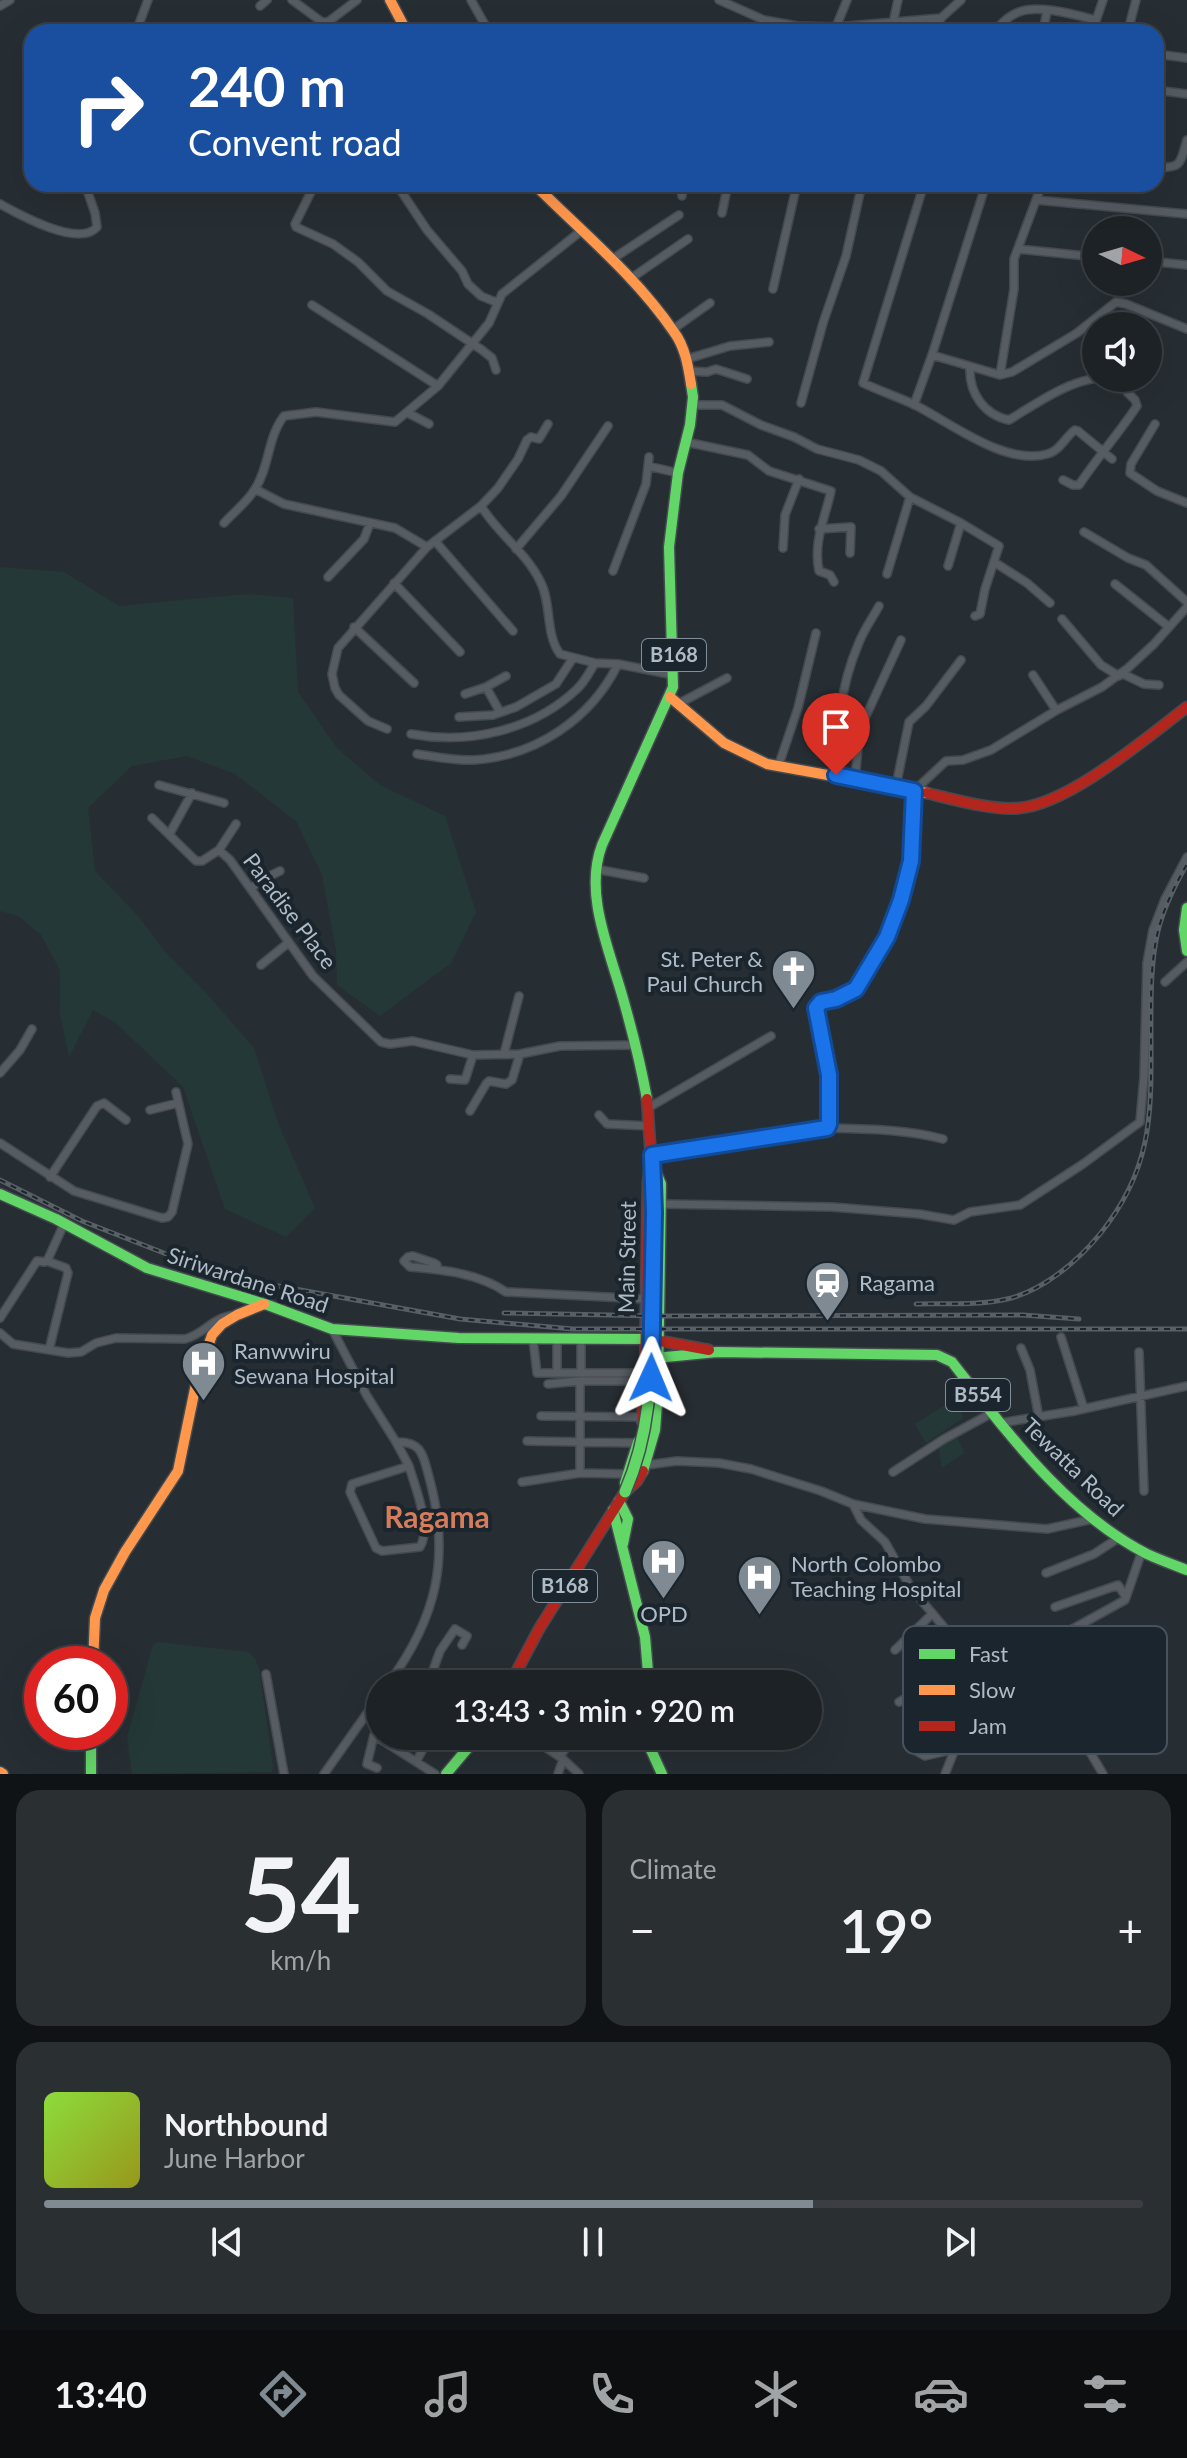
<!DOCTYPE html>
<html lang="en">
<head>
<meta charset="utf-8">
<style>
  :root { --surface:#1d2226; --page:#2a2f32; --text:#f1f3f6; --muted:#a0a4a7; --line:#3b3f43; --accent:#7f8a93 }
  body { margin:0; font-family:Lato,sans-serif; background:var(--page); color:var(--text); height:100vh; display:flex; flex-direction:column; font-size:30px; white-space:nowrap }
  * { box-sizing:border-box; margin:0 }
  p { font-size:26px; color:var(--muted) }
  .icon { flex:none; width:44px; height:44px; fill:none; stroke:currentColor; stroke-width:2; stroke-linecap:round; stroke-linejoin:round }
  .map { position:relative; height:1774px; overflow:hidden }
  .details { display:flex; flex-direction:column; gap:16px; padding:16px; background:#101315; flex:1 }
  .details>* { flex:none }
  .top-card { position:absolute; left:24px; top:24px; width:1140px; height:168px; border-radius:24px; box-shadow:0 8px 32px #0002,0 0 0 2px var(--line); background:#1a4fa0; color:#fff; overflow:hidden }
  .needle { width:52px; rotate:95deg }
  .buttons { position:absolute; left:1082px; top:216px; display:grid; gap:16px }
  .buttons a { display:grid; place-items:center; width:80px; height:80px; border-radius:50%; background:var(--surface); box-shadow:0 8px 32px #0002,0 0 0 2px var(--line); font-size:40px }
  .speed { position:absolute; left:24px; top:1646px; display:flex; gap:16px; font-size:40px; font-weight:700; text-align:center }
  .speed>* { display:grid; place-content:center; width:104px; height:104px; border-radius:50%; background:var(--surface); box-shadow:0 8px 32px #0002,0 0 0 2px var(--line); line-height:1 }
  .speed .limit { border:12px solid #d22; background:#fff; color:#111 }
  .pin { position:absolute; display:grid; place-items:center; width:68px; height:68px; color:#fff; margin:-82px -34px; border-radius:50% 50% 50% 0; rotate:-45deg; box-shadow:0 0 8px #0007 }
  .pin .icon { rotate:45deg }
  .me { position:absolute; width:88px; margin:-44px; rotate:1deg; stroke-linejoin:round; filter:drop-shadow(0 0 6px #0008) }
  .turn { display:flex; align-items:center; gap:28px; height:168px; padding:0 32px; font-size:36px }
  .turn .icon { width:104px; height:104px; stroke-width:2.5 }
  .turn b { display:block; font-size:56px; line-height:68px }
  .big { font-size:60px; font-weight:600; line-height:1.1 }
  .details .card { flex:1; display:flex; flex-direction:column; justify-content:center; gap:12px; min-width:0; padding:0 28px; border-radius:24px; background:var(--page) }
  .details .dial { align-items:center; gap:0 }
  .dial b { font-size:104px; line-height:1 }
  .song { display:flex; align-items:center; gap:24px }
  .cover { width:96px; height:96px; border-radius:12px; background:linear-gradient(135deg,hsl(90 70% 55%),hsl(60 70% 35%)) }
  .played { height:8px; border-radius:4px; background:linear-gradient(90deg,var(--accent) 70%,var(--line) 70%) }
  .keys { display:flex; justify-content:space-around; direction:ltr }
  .heat { display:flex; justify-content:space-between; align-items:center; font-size:44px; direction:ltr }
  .details .tiles { flex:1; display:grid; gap:16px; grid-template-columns:1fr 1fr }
  .card:last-child { grid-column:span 2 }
  .trip { position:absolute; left:366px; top:1670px; width:456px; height:80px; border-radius:40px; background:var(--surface); box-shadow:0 8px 32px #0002,0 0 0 2px var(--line); font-weight:600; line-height:80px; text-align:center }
  .dock { display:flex; height:128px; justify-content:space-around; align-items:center; background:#0c0e0f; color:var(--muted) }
  .dock .icon { width:56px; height:56px }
  .dock .current { color:var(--accent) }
  .dock b { font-size:36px; color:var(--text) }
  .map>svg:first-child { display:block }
</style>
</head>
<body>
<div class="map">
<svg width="1187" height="1774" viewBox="0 0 1187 1774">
  <rect width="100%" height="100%" fill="#272e33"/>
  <path fill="#243838" d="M0 567 64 572 119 606 248 594 293 598 298 692 337 748 380 785 445 816 476 912 451 963 380 1016 337 985 336 950 322 875 296 821 235 774 187 756 132 766 88 808 95 871 139 917 164 951 207 994 254 1048 278 1123 315 1208 286 1237 225 1209 183 1087 116 1023 93 1010 69 1057 60 1013V970L41 935 18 916 0 911Z
    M966 1392 970 1396 958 1403 963 1418 926 1443 915 1424Z
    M986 1418 988 1421 957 1436 964 1453 942 1468 938 1443Z
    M157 1642 248 1652 255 1658 259 1669 273 1767 271 1772 132 1774 127 1737 153 1645Z"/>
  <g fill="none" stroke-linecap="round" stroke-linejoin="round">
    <defs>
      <path id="street" d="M292 0 322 22H328L357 0
        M471 0 489 32
        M719 0 764 20 797 26 836 27 941 18 961 0
        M0 6 10 0
        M260 6 267 0
        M1130 23 1136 0
        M836 27 847 0
        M136 32 148 0
        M891 32 898 0
        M936 32 941 18
        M994 32C1001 24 1008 16 1019 12 1038 4 1076 15 1096 20
        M1043 32 1047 11
        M1092 32 1103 0
        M1156 54 1187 58
        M1156 90 1187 94
        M1156 167C1182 169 1180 163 1187 140
        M315 184 295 224 296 227 333 244 358 262 387 291 428 314 482 350 492 358 496 370
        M682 184V196
        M924 184 863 383C880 391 898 397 915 405 951 423 1005 466 1047 454 1060 451 1065 437 1075 430L1078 431 1112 459
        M397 185 427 230 462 271 468 284 481 296 498 303
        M1036 200 1187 214
        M0 204C20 215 79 248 97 227L95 213 85 184
        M722 213 728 184
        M1018 249 1096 257
        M611 260 679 215
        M1148 261 1187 265
        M630 279 688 239
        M773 289 797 184
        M312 305 438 386
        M672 330 710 303
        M932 355 1000 375 1012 372 1077 333 1116 302 1126 304 1187 329
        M687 359 730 346 769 342
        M970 368C969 393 984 415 1009 420 1036 404 1067 381 1099 378
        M689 371 707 372 716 369 747 379
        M1000 375 1014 289V259L1042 184
        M801 403 823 323 846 256 862 184
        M692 405H722L761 425 794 437 817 449 859 460 881 471 910 497 961 523 999 546 985 589 980 614 975 616
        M914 405 932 355 986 184
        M408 413 429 424
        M1155 424 1131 464 1130 473 1157 491 1187 503
        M686 442 748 455 769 471 831 491C825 518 813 542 819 571L830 575 834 582
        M648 466 678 473
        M1063 480 1073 485H1079C1097 458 1119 433 1137 406L1135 400 1127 392
        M255 489 284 504 395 528 427 547
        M481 506C498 534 526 552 540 581 552 603 545 634 560 654L595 663 618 664 674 675
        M224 523C234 512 248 501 255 489 270 466 267 438 284 416L316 412 395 422 438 386 489 323 502 294 581 231
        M819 529 851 527 850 553
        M1084 532 1128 558 1146 565 1187 602
        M435 541 513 631
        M783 548 785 515 799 479
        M516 549 561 496 608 426
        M994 562 1027 583 1050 603
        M948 566 961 523
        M613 571 646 484 649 457
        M887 574 910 497
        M328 577 364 539 370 523
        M394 583 460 652
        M1115 584 1169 627
        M1062 619 1101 665 1119 676
        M354 627 414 683
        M1121 673 1144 684 1159 685
        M1033 675 1056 710
        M486 687 500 712
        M465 694 486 687 506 676
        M678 704 727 678
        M459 717 493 715 516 707 556 684 573 658
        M387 729 368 721 339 695 335 688 332 674 338 648 427 547 481 506 498 488 518 459 527 440 531 437 539 439 548 424
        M411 734C469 745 534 730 577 689 585 682 590 671 595 663
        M417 754C436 757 455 761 474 760 536 756 591 719 618 664
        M779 764 798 708 816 633
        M836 775C837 730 840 687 858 645 863 631 872 619 879 606
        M855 779 858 748 865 718 901 640
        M159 785 224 803
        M896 786 909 722 926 706 961 660
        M152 818 196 861H202L219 850 230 860 313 976 381 1042 390 1044 413 1041 473 1055 520 1054 560 1046 636 1045
        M170 833 192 793
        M219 850 236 824
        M595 869 644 878
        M251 889 259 881 280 871
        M261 965 288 943
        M1165 982 1187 962
        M504 1054 519 996
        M0 1073 20 1050 32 1029
        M450 1079 465 1080 473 1055
        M648 1108 771 1036
        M150 1110 178 1103
        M470 1111 486 1084 489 1081 506 1084 512 1080 520 1054
        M599 1115 607 1124 650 1126
        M827 1128C867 1129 904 1129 943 1139
        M0 1143 74 1191 162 1218 168 1217 172 1212 188 1144 176 1092
        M652 1155 827 1128 829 1124V1075L816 1008 821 1002 836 999 856 989 887 937 901 900 911 861 914 791 946 761 963 760 991 750 1057 710 1102 687 1128 668 1154 644 1187 607
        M50 1177 97 1106 104 1103 126 1120
        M661 1204 832 1207 919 1214 954 1220 970 1212 1020 1205 1083 1164 1140 1122 1144 1077 1147 963 1153 930 1165 899 1187 857
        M47 1261 66 1268 68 1273 49 1350
        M436 1269 437 1265 434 1263 413 1256 408 1257 404 1261 410 1267C443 1270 478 1273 506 1292L646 1299
        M0 1318 37 1261 45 1262 48 1259 64 1224
        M332 1329 367 1396 396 1442 409 1466 352 1484 350 1492 376 1548 382 1551 420 1547C432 1527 415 1487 409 1466
        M0 1333 13 1344 68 1353 81 1352 96 1343 116 1338 185 1339C205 1334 212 1317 235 1315
        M1061 1337 1084 1409
        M533 1339 537 1373H645
        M557 1339V1373
        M581 1339V1373
        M1021 1348 1030 1370 1039 1418
        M1139 1352 1144 1491
        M548 1384 580 1381H644
        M541 1416 643 1417
        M1000 1423 1074 1411 1187 1386
        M527 1441 638 1443
        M646 1465 677 1461 719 1463 751 1469 821 1491 853 1504 925 1519 1047 1529 1093 1519
        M893 1472 944 1439 992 1413
        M580 1473V1381
        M522 1482 580 1473 627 1474
        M853 1504 861 1520 885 1542 911 1588 974 1663 979 1672 978 1681 969 1696 955 1749 945 1774
        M1046 1573 1094 1554 1120 1537
        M1055 1607 1118 1585 1126 1597
        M895 1650 932 1614
        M266 1674 284 1774
        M388 1684C437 1618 451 1557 429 1477 423 1455 422 1441 396 1442
        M428 1684 440 1651 455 1629 467 1636 462 1645
        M456 1684 459 1677
        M899 1702 974 1663
        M909 1731 918 1752 925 1756 955 1749
        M529 1736 563 1759 579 1774
        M560 1756 575 1736
        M416 1762 430 1736
        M377 1768 367 1764 374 1735 435 1774
        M324 1774 380 1695
        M558 1774 563 1759
        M1103 1774 1084 1742 1071 1708 1068 1689 1074 1660 1067 1632 1125 1600 1142 1551"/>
      <path id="fast" d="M1187 908 1184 930 1187 951
        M647 1099C641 1066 633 1034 624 1002 611 953 583 895 602 845L673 687 669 547 678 473 690 425 693 397 691 384
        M0 1194 56 1219 147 1268 265 1304 332 1329 459 1338 645 1339
        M645 1359 717 1352 937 1355 952 1362C1008 1433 1065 1512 1147 1554 1160 1560 1174 1565 1187 1570
        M643 1471 655 1430 658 1391 661 1184 653 1165
        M625 1483 638 1442
        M619 1501 628 1519 623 1544
        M613 1510 645 1637 649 1684
        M91 1732V1774
        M650 1736 651 1750 662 1774
        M446 1774 478 1736"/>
      <path id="slow" d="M390 0 407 32
        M534 184C581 231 636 276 674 332 685 347 688 365 691 384
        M670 697 724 743 767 764 927 793
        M93 1664 95 1618 104 1590 125 1552 178 1471 197 1379 212 1335 222 1324 237 1315 264 1304
        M0 1772 3 1774"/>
      <path id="jam" d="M927 793C952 799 994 811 1019 808 1069 804 1146 738 1187 707
        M655 1340 709 1350
        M642 1421 645 1373 648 1182 651 1158 647 1099
        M510 1684 539 1629 625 1492 637 1481 643 1471"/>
    </defs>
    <use href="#street" stroke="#444b50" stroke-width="10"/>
    <use href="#fast" stroke="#444b50" stroke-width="13"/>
    <use href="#slow" stroke="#444b50" stroke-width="13"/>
    <use href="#jam" stroke="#444b50" stroke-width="13"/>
    <use href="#street" stroke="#565c62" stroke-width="7"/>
    <use href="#fast" stroke="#63d668" stroke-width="10"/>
    <use href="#slow" stroke="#ff974d" stroke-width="10"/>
    <use href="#jam" stroke="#b3261e" stroke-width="10"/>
    <defs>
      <path id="rail" d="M0 1180 82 1221 174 1257 220 1272 273 1285 460 1319 573 1329H1187
        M916 1304C945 1303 977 1306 1007 1299 1042 1291 1077 1262 1100 1234 1160 1160 1150 1098 1151 1009 1151 983 1152 956 1158 931 1164 907 1175 885 1187 864
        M504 1313 660 1316 1023 1315 1079 1319"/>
    </defs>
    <use href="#rail" stroke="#596065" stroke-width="5"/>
    <use href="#rail" stroke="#1a252e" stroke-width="2" stroke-dasharray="6" stroke-linecap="butt"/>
    <defs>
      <path id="fast-bridge" d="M625 1492C653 1427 651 1369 652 1300 653 1255 655 1210 653 1165"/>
    </defs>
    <use href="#fast-bridge" stroke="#444b50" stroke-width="14" stroke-linecap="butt"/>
    <use href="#fast-bridge" stroke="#63d668" stroke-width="11"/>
  </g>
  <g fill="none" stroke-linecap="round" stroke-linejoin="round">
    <defs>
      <path id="route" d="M651 1378 654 1212 652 1155 827 1128 829 1124V1075L816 1008 821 1002 836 999 856 989 887 937 901 900 911 861 914 791 836 775"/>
    </defs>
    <use href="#route" stroke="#114b97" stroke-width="20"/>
    <use href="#route" stroke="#1a73e8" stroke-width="14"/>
  </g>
  <defs>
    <symbol id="church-pin" viewBox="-11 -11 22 30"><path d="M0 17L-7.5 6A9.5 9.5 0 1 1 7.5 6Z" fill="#7f8a93" stroke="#1a252e"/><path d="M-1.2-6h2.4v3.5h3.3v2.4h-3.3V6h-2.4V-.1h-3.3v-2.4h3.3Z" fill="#fff"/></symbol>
    <symbol id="station-pin" viewBox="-11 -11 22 30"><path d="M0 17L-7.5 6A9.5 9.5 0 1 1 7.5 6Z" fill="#7f8a93" stroke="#1a252e"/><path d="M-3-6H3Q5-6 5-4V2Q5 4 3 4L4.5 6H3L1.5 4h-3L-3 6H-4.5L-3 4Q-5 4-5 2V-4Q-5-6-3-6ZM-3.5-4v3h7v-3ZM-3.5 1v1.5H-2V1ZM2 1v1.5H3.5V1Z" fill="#fff"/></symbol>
    <symbol id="hospital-pin" viewBox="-11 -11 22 30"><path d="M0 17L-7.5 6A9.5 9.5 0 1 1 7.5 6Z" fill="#7f8a93" stroke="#1a252e"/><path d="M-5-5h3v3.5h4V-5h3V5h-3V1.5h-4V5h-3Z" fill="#fff"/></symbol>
  </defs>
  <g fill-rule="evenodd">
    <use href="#church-pin" x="768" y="946" width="51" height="69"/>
    <use href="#station-pin" x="802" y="1258" width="51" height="69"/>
    <use href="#hospital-pin" x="178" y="1338" width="51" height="69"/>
    <use href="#hospital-pin" x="638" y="1536" width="51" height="69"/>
    <use href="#hospital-pin" x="734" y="1552" width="51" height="69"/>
  </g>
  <g text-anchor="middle" stroke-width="8" stroke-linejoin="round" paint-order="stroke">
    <g fill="#1a252e" stroke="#828e98" stroke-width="2">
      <rect x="642" y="639" width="64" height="32" rx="6"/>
      <rect x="946" y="1379" width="64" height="32" rx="6"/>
      <rect x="533" y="1570" width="64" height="32" rx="6"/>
    </g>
    <g font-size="20" font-weight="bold" fill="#afbbc6">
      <text x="674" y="662">B168</text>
      <text x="978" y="1402">B554</text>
      <text x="565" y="1593">B168</text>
    </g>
    <g font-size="22" fill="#afbbc6" stroke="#1a252e">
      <text transform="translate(290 911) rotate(53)" y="8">Paradise Place</text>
      <text transform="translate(627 1257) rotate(-89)" y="8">Main Street</text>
      <text transform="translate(248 1280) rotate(18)" y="8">Siriwardane Road</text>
      <text transform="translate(1073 1467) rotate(44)" y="8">Tewatta Road</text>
    </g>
    <g font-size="22" fill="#afbbc6" stroke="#1a252e" text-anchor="start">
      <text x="763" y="967" text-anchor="end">St. Peter &amp;<tspan x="763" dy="25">Paul Church</tspan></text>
      <text x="859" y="1291">Ragama</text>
      <text x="234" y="1359">Ranwwiru<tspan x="234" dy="25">Sewana Hospital</tspan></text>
      <text x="791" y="1572">North Colombo<tspan x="791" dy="25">Teaching Hospital</tspan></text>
      <text x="664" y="1622" text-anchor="middle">OPD</text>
    </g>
    <g font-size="30" font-weight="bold" fill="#d57d5b" stroke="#1a252e">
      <text x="437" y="1528">Ragama</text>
    </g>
  </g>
  <rect x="903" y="1626" width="264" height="128" rx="12" fill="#1a252e" stroke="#47525c" stroke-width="2"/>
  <rect x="919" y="1649" width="36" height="10" fill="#63d668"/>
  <rect x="919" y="1685" width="36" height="10" fill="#ff974d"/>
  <rect x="919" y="1721" width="36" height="10" fill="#b3261e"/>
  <g font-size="22" fill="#afbbc6">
    <text x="969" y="1662">Fast</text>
    <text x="969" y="1698">Slow</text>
    <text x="969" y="1734">Jam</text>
  </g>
</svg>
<div class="buttons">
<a><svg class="needle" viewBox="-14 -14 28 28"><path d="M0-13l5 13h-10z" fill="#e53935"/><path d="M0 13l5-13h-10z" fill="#a0a4a7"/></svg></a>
<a><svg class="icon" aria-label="sound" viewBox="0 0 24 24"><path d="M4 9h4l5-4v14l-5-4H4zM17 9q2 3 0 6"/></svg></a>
</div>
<div class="speed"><div class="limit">60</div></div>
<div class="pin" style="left:836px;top:775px;background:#d93025"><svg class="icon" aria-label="arrive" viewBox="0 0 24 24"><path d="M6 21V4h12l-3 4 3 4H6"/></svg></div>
<svg class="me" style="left:651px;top:1378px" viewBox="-20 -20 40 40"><path d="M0-17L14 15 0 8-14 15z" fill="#1a73e8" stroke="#fff" stroke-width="4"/></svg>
<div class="trip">13:43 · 3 min · 920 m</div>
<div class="top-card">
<div class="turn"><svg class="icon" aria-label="right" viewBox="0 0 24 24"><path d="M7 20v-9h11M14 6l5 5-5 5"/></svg><div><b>240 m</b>Convent road</div></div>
</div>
</div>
<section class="details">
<div class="tiles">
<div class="card dial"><b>54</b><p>km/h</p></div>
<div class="card"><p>Climate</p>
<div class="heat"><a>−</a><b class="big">19°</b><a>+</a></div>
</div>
<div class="card">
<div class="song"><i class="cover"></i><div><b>Northbound</b><p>June Harbor</p></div></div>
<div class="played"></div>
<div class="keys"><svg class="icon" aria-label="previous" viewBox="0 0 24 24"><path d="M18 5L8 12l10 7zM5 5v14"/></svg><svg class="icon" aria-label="pause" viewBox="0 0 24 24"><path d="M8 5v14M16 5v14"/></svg><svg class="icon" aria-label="next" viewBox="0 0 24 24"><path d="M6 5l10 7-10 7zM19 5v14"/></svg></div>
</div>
</div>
</section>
<nav class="dock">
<b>13:40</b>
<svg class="icon current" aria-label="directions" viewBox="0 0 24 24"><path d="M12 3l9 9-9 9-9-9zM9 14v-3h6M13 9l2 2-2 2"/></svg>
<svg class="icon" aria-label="music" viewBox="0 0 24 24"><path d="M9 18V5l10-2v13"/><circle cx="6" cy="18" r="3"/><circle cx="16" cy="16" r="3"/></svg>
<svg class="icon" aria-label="phone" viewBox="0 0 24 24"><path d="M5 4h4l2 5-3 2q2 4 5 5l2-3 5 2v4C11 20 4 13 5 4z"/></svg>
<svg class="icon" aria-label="climate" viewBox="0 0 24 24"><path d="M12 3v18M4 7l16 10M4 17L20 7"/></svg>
<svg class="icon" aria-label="car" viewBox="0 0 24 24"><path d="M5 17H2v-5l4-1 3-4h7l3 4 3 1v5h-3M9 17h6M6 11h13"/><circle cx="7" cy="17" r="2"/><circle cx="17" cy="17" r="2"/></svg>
<svg class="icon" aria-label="filters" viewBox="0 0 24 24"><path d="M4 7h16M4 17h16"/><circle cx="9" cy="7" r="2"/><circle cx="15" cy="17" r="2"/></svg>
</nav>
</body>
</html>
